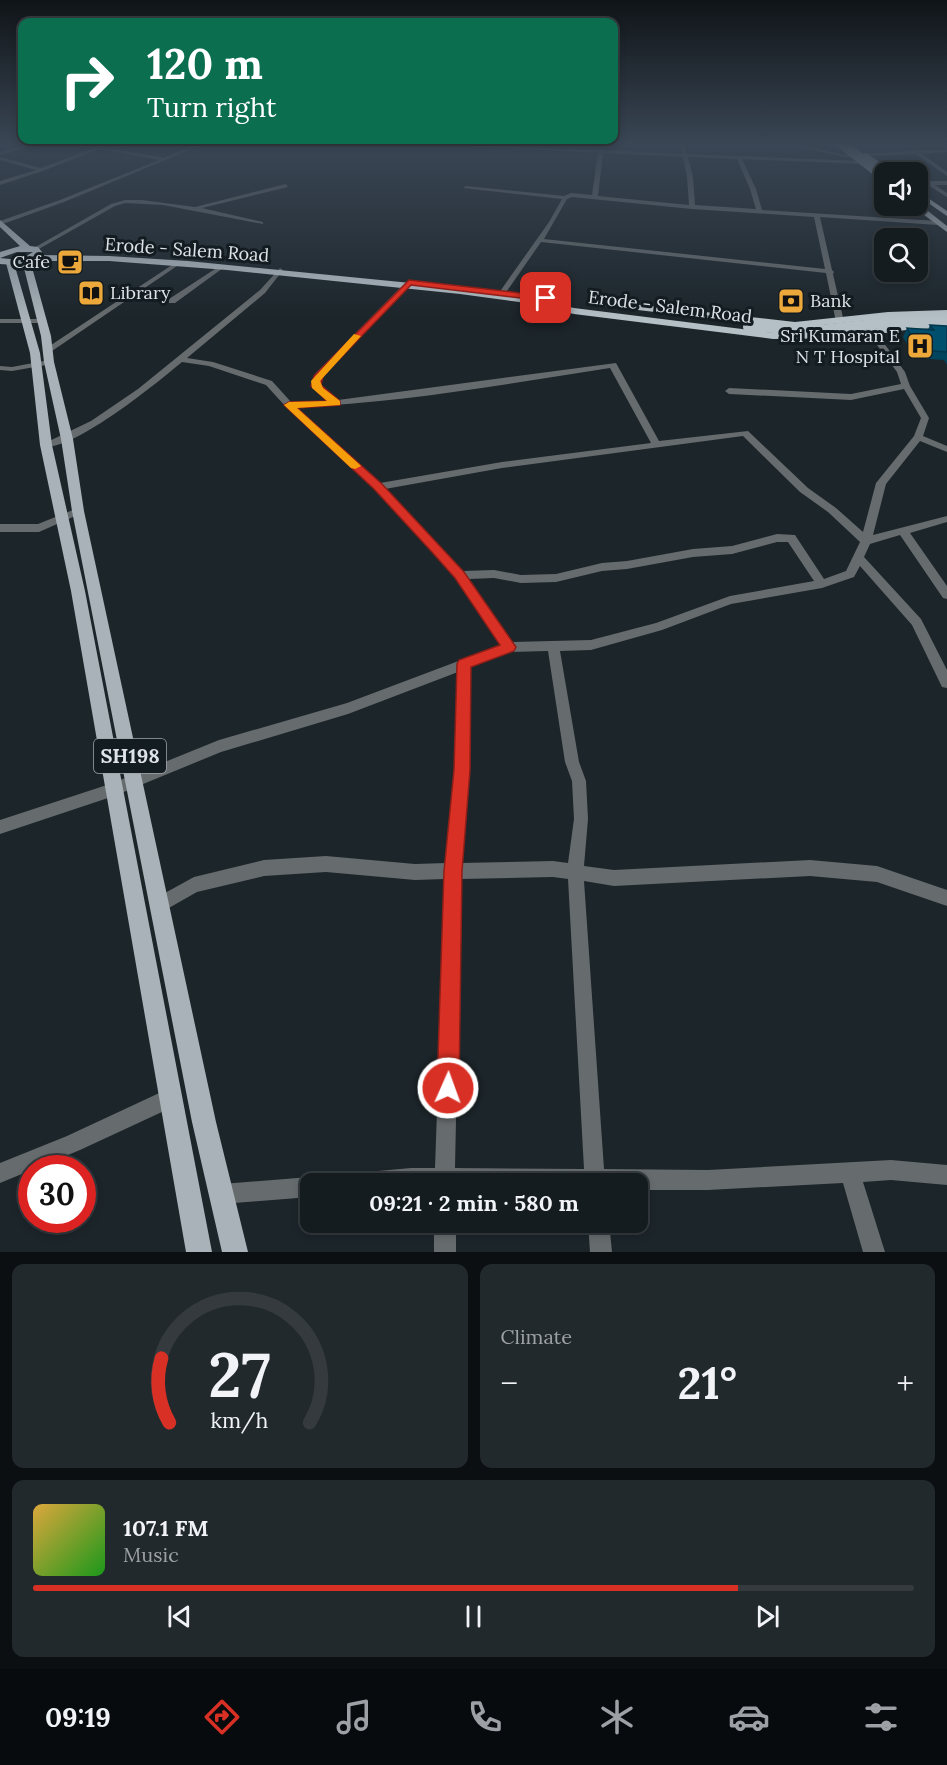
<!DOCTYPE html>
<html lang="en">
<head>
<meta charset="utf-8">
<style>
  :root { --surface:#151c20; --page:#22292d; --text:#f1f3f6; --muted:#9da1a5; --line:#343a3e; --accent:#d93025 }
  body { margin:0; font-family:Lora,serif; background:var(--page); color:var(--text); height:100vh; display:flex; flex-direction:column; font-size:22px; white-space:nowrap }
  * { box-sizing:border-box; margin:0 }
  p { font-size:20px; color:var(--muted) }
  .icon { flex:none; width:33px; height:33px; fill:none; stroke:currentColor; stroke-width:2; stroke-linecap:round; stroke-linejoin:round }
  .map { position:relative; height:1252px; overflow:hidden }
  .details { display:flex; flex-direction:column; gap:12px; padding:12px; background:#0c0f12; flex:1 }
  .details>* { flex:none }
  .banner { position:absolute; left:18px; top:18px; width:600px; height:126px; border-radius:12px; box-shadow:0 3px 9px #0003,0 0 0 2px var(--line); background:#0b6e4f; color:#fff; overflow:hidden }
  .fabs { position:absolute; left:874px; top:162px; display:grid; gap:12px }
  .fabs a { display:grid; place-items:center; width:54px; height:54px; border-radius:12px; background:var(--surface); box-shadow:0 3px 9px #0003,0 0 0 2px var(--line); font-size:30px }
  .speed { position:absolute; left:18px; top:1155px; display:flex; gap:12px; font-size:30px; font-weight:700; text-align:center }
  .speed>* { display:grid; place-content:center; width:78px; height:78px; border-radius:50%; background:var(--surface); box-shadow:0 3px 9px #0003,0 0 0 2px var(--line); line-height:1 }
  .speed .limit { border:9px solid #d22; background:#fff; color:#111 }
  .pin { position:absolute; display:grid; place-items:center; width:51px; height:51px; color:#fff; margin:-26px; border-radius:12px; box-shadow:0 3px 9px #0006 }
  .me { position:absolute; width:66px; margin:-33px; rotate:2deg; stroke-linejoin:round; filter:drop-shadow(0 0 4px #0008) }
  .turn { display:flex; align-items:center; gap:21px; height:126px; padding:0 30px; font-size:27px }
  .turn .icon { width:78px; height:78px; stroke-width:2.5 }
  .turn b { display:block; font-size:42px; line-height:51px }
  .big { font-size:45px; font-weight:700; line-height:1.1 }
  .details .tile { flex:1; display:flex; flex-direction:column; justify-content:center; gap:9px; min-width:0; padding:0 21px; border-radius:12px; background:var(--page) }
  .details .dial { align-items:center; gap:0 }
  .dial svg { height:156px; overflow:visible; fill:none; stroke:var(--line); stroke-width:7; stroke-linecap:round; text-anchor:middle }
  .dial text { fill:var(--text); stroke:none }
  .song { display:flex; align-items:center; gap:18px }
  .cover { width:72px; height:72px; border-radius:9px; background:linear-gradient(135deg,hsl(40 70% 55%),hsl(120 70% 35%)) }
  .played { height:6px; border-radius:3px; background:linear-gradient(90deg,var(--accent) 80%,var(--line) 80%) }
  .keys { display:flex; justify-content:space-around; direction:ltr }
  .heat { display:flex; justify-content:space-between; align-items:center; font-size:33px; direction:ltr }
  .details .tiles { flex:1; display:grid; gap:12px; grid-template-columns:1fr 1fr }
  .tile:last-child { grid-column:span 2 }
  .trip { position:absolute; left:300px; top:1173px; width:348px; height:60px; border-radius:12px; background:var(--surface); box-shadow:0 3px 9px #0003,0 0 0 2px var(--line); font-weight:700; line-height:60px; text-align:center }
  .dock { display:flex; height:96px; justify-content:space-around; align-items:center; background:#080b0d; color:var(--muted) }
  .dock .icon { width:42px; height:42px }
  .dock .on { color:var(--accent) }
  .dock b { font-size:27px; color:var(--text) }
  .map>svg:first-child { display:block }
</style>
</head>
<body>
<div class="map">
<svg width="947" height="1252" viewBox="0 0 947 1252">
  <rect width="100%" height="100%" fill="#1c252a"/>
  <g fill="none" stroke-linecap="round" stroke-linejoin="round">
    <path fill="#666b6d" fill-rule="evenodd" d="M30 144H37L0 155V152Z
      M105 144H111L104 147 164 158 198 144H204L64 202 0 225V221L60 200 159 160 99 149 43 171 0 185V181L36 170 0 160V157L41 168Z
      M425 144 599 150 601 149 603 150 682 154 680 144H684L687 154 860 161 862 164 742 159 756 189 762 210 938 221 941 223 938 225 820 217 832 270 834 272 833 274 844 322 850 329 846 331 836 322 826 273 541 242 502 298 500 299 496 297 549 222 562 199 463 188 466 186 564 196 571 193 592 195 598 153ZM603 153 683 157 687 177 689 205 598 196ZM688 157 737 159 750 189 756 209 695 205 693 177ZM572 197 692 209 814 217 825 269 544 239 567 199Z
      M785 144H794L845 155 913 151 915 150H947V152L922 154 947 172V176L916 154 845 157Z
      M918 181H947V185H935L947 193V197L928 185H918Z
      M286 184 288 187 202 208 263 222V224L163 205 125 203 115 206 37 250 32 249 111 204 125 200H142L195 207Z
      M175 263 180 264 52 351 45 349Z
      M218 267 223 268 175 303H169V299Z
      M280 268 283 270 265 293 187 358 213 362 272 381 291 402 328 401 312 385 315 374 407 281H411V283L322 377 320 384 338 400 616 363 659 441 748 431 808 488 836 508 863 532 876 483 914 436 921 418 904 389 851 400 729 394 725 391 729 388 851 394 901 384 897 372 860 322 864 320H867L905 372 910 386 929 418 923 436 947 446V452L920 441 886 484 873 535 947 516V522L910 533 947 586V599L943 598 900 535 870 544 864 557 921 619 947 670V688L942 687 912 625 860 566 854 577 822 588 731 604 662 630 591 650 560 651 579 762 586 781 588 819 584 866 614 870 810 860 877 866 947 890V906L877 882 810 876 614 886 584 881 604 1169 708 1170 891 1160 947 1165V1185L891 1180 863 1182 885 1252H863L843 1183 708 1190H638V1184H335L338 1177 345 1174 411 1168H435L445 879 415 880 326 872 264 876 197 892 160 913 154 911 152 905 154 899 194 877 264 860 326 856 415 864 446 863 455 770 458 672 348 714 221 752 114 796 0 834V820L113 783 219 740 347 703 501 645 456 578 374 489 286 407 266 385 209 366 182 362C157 383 75 450 43 447L41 445 91 421 138 389 260 290ZM610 368 651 443 502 462 380 483 297 407C402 403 507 384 610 368ZM743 436 800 492 828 512 860 542 846 571 824 579 795 535 777 534 732 546 693 549 627 561 602 563 556 574 521 575 494 570 463 571 385 489 502 468ZM777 542H788L814 581 730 596 656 623 591 640 512 642 469 579 494 578 521 583 556 582 602 571 627 569 693 557 732 554ZM548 651 565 762 572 781 574 819 568 863 553 861 461 863 469 770 470 667 510 652ZM553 877 568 879 584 1169 455 1168 461 879Z
      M0 319H43L47 321 43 323H0Z
      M49 360H52V364L12 371 0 370V366L12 367Z
      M78 508 82 509 83 511 82 513 39 532H0V524H38Z
      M170 1088 177 1091 180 1098 177 1105 80 1150 0 1183V1163L67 1136Z
      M310 1177 317 1180 319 1184H310V1197L222 1204 215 1201 212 1194 215 1187 222 1184Z
      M434 1222H456V1252H434Z
      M588 1222H609L612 1252H590Z"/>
    <path fill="#a8b2b8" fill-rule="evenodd" d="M834 144H841L885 179V184Z
      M863 153H867L893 172H887L863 155Z
      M918 191 947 211V216L918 196Z
      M919 204 947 226V232L912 206Z
      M26 258 30 260 51 336 54 362 73 439 84 511 216 1122 248 1252H222L192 1122 72 511 61 439 44 362 41 336 22 260Z
      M10 261 14 263 40 353 52 445 85 591 212 1252H186L71 591 40 445 30 353 6 263Z"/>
    <path fill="#b5c0c6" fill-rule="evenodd" d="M0 220 30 246 38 247 42 252 40 255 109 256 188 261 431 285 519 296 574 308 773 333 850 332 913 323 947 322V328L913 329 850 338 773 339 574 314 519 302 460 294 227 270 109 261H33L15 265 0 264V258L20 260 33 252H17L0 258V252L20 246 0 227Z
      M606 301 795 322 888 312 947 310V316L888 318 795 328 603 306V302Z"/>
    <path stroke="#a8b2b8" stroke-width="7" d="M845 144 885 175"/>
    <path stroke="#b5c0c6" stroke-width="10" d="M748 327 820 330 909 320 947 319"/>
  </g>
  <path fill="#00445d" d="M930 325 947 326V365L944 360 915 358 903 337 907 328 928 330Z"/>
  <path fill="#004f6c" stroke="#00374c" stroke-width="1.5" d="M930 325 947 326V352L919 350 907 328 934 330Z"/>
  <linearGradient id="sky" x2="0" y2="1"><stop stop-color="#0f1417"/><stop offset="0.45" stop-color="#3a4655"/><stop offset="1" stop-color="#3a4655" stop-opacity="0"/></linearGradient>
  <rect width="947" height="319" fill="url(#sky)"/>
  <path fill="#d93025" stroke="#8d1f18" stroke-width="1.5" d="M409 280 546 296 550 298 546 301 411 285 323 376 321 385 340 401V405L297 408 382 484 464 572 516 647 514 651 471 667 470 770 462 871 459 1088 455 1095 448 1098 440 1095 437 1088 444 871 454 770 457 664 459 660 500 645 455 578 431 551 374 489 284 405 289 402 327 401 311 386 314 376Z"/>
  <path fill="#f59e0b" d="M354 334 361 336 320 381 323 388 340 401V405L297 408 359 464 361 466 355 469 351 468 284 405 289 402 327 401 312 388 311 381Z"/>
  <defs>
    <symbol id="cafe-square" viewBox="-11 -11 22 22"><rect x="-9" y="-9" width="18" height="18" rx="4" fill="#eda83b" stroke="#131c21"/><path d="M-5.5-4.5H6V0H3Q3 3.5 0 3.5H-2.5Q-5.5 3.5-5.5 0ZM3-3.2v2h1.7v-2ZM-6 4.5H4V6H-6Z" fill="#111"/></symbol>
    <symbol id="library-square" viewBox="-11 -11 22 22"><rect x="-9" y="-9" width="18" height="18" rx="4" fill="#eda83b" stroke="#131c21"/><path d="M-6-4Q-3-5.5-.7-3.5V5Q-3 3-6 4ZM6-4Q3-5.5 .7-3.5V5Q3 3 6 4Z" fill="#111"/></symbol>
    <symbol id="bank-square" viewBox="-11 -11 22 22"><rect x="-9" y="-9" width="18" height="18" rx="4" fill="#eda83b" stroke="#131c21"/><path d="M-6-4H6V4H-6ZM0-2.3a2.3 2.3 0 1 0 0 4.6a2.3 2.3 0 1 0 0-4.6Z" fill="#111"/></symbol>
    <symbol id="hospital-square" viewBox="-11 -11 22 22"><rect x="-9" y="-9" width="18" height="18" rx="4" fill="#eda83b" stroke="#131c21"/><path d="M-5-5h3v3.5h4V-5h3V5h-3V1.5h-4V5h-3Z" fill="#111"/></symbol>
  </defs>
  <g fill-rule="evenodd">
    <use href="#cafe-square" x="55" y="247" width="30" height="30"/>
    <use href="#library-square" x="76" y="278" width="30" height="30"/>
    <use href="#bank-square" x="776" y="286" width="30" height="30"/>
    <use href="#hospital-square" x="905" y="331" width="30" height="30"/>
  </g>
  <g text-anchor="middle" stroke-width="6" stroke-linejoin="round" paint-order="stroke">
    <g font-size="18" fill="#dde3e7" stroke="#131c21">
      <text transform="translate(187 250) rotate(4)" y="6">Erode - Salem Road</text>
      <text transform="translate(670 307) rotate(7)" y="6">Erode - Salem Road</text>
    </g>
    <g font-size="18" fill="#dde3e7" stroke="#131c21" text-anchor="end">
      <text x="50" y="268">Cafe</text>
      <text x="110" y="299" text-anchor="start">Library</text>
      <text x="810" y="307" text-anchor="start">Bank</text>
      <text x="900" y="342">Sri Kumaran E<tspan x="900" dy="21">N T Hospital</tspan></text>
    </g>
    <rect fill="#131c21" stroke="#a0a7ac" stroke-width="1.5" x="94" y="739" width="72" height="34" rx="4.5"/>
    <g font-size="20" font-weight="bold" fill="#dde3e7">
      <text x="130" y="763">SH198</text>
    </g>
  </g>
</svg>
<div class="fabs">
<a><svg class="icon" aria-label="sound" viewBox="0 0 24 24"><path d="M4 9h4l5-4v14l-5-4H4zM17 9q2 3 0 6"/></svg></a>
<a><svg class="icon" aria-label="search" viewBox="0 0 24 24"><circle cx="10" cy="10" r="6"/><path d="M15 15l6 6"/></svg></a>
</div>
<div class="speed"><div class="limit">30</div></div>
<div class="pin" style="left:546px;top:298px;background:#d93025"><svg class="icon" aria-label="arrive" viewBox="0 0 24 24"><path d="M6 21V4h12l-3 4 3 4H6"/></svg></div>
<svg class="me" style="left:448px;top:1088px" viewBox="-20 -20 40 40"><circle r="17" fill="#d93025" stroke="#fff" stroke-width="3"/><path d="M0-11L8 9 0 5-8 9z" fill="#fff"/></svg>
<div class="trip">09:21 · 2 min · 580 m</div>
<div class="banner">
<div class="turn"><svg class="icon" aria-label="right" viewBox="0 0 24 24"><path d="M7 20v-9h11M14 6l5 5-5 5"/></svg><div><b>120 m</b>Turn right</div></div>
</div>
</div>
<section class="details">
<div class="tiles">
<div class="tile dial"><svg viewBox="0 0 100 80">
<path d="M14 69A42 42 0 1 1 86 69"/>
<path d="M14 69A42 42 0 0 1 10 36" stroke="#d93025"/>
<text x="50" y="56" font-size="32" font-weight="700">27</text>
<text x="50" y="72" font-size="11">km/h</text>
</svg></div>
<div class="tile"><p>Climate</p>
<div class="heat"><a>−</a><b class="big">21°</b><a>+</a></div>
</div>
<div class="tile">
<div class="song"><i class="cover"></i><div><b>107.1 FM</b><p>Music</p></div></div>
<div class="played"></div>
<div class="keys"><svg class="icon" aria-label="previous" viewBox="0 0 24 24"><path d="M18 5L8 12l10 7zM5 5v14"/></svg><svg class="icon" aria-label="pause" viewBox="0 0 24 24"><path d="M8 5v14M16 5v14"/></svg><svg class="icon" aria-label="next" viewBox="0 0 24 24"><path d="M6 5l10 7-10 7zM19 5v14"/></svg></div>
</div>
</div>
</section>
<nav class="dock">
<b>09:19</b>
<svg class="icon on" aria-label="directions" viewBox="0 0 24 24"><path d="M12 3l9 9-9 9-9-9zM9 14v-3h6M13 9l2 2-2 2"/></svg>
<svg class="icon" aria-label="music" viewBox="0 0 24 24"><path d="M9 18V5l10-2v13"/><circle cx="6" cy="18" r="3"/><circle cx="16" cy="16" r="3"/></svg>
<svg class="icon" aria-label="phone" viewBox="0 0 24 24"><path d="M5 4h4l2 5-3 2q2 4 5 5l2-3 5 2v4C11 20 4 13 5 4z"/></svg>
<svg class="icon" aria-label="climate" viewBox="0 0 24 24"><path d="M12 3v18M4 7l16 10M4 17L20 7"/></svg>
<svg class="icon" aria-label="car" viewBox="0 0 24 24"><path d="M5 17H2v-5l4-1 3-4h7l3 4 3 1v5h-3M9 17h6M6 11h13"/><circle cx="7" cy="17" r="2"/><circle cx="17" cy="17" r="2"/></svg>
<svg class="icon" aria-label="filters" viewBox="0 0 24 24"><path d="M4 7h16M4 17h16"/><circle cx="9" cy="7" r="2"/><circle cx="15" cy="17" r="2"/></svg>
</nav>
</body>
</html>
